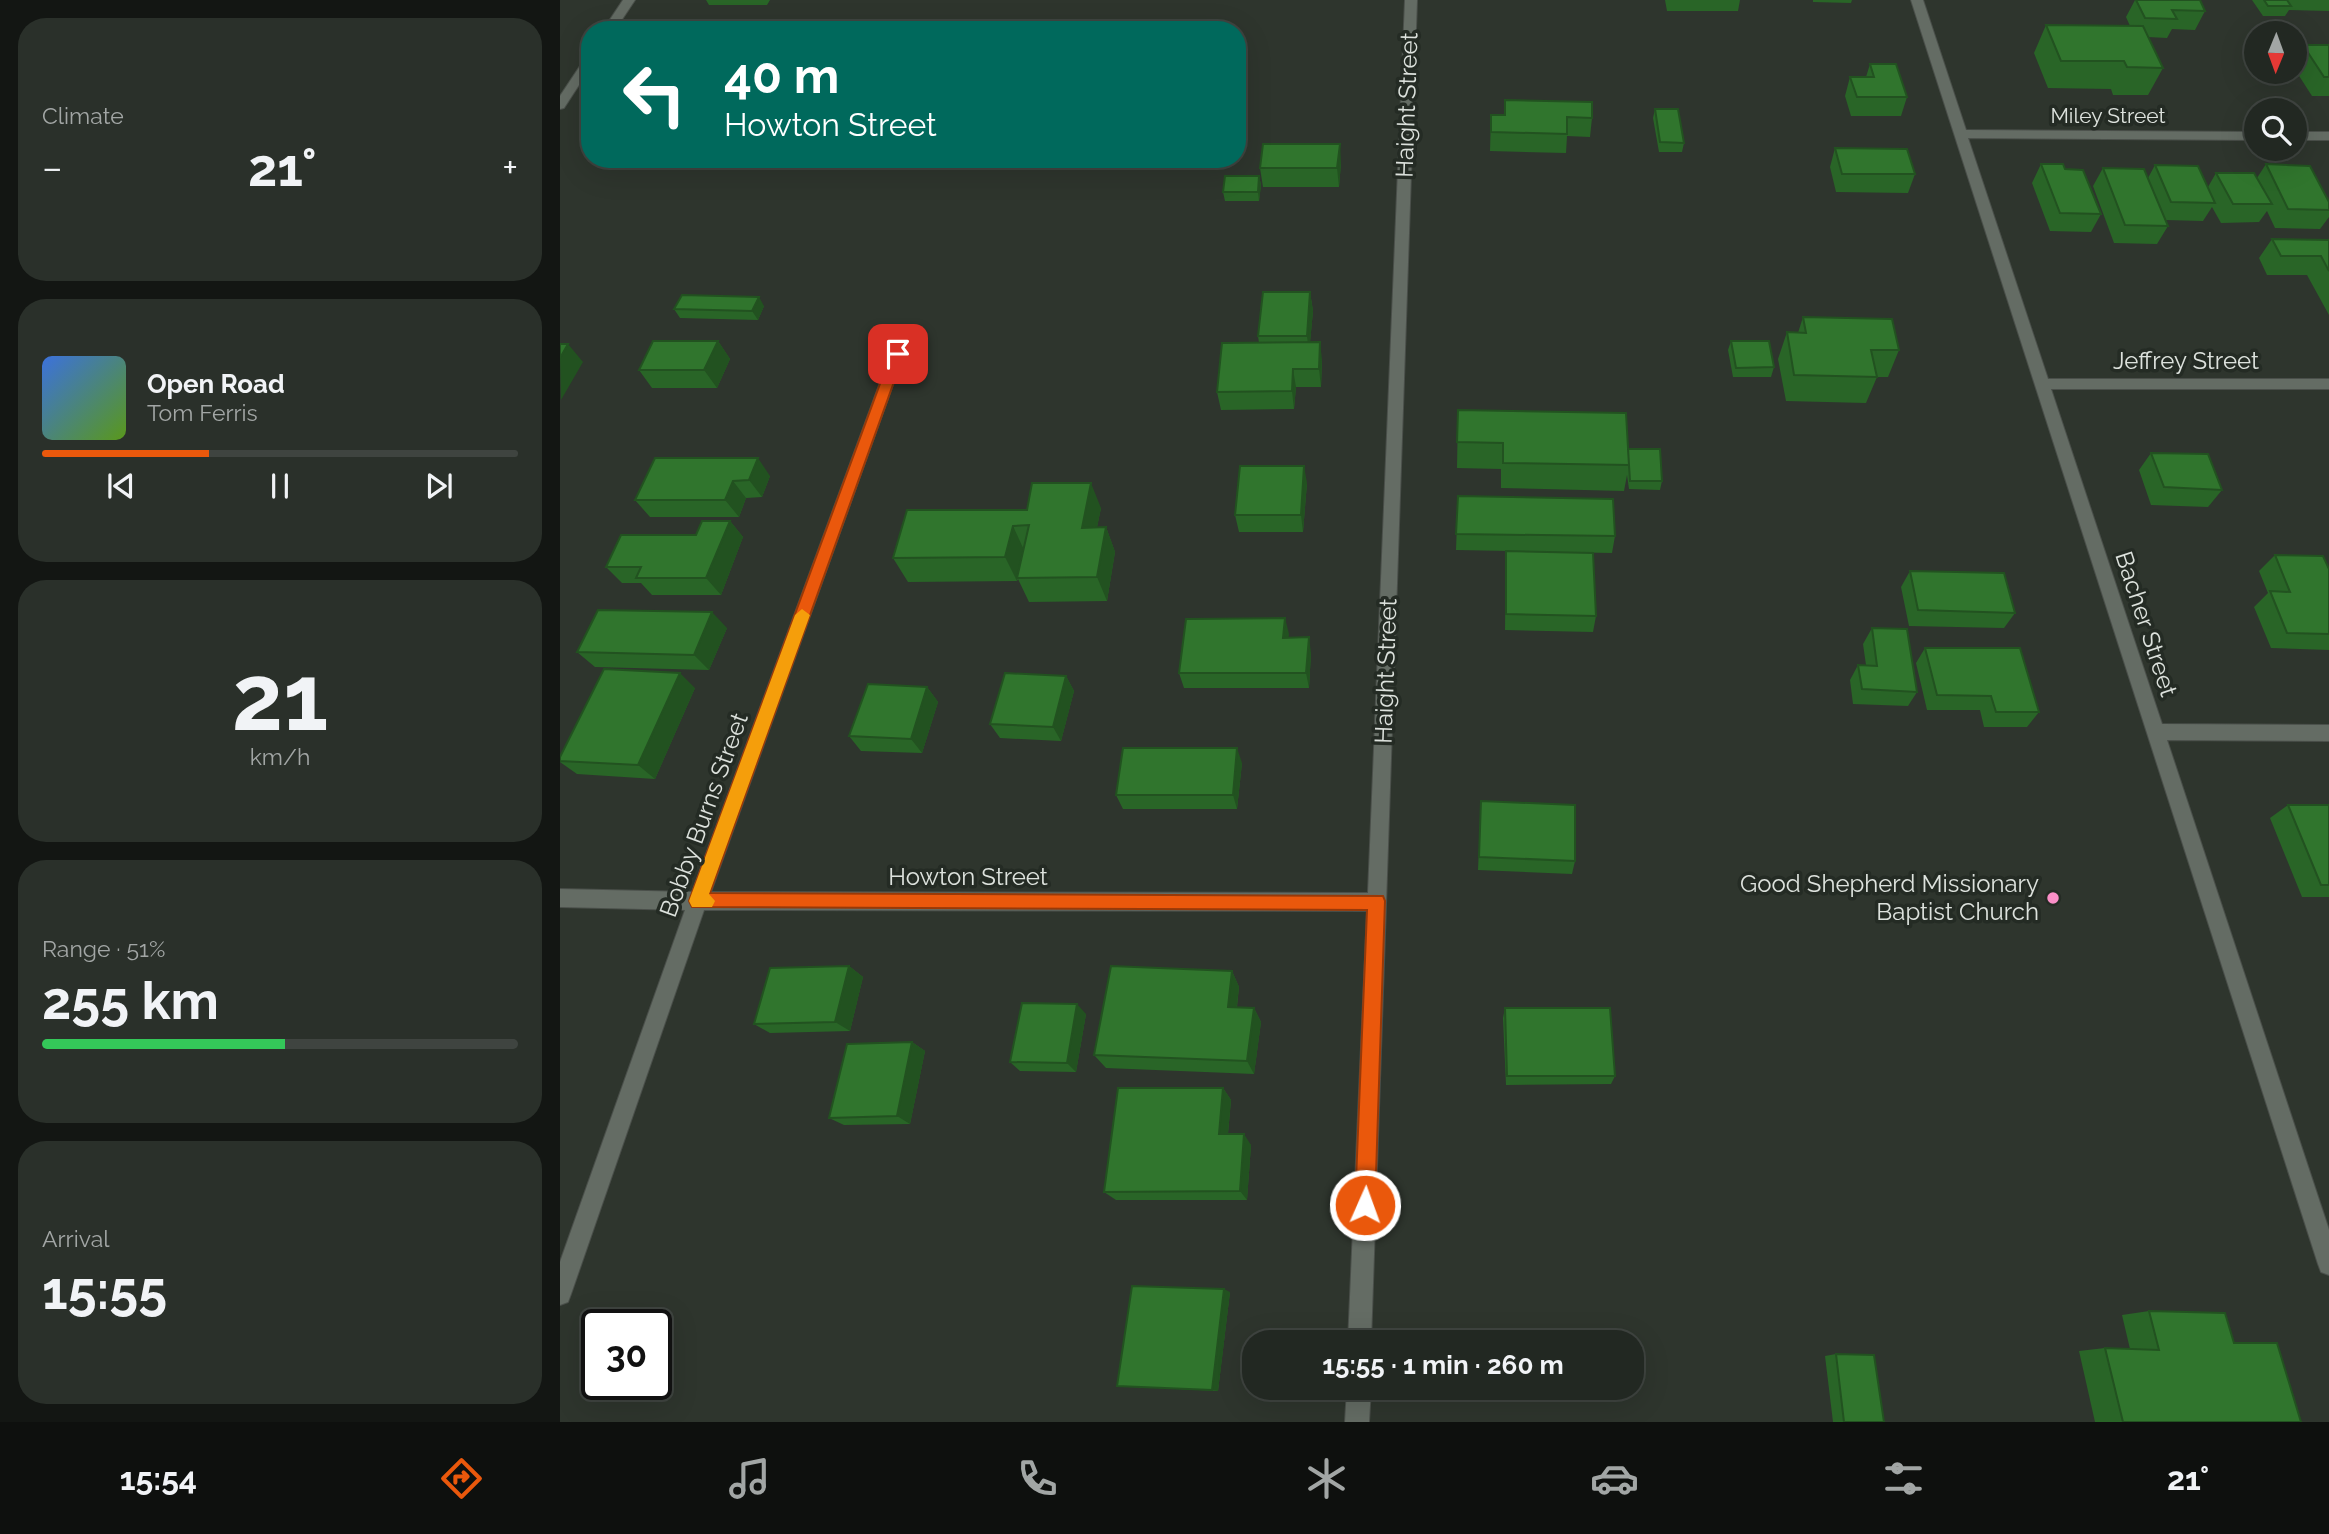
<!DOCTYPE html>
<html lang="en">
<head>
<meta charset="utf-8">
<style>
  :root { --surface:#222822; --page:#2a302a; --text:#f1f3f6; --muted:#a2a6a5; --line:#3f4440; --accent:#ea580c }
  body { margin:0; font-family:Raleway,sans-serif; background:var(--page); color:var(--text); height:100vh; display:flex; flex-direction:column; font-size:26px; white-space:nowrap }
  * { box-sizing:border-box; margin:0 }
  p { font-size:23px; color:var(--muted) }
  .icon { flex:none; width:38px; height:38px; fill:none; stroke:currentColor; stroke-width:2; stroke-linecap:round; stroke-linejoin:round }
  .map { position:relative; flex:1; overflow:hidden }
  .details { display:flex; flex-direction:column; gap:18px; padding:18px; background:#131613; width:560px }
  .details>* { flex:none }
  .hud { position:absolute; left:21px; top:21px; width:665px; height:147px; border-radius:28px; box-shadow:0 7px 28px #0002,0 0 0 2px var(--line); background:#00695c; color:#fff; overflow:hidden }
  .needle { width:46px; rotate:181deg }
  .buttons { position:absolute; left:1684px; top:21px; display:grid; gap:14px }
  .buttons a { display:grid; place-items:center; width:63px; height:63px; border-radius:50%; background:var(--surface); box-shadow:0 7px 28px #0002,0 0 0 2px var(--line); font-size:35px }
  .speed { position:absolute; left:21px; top:1309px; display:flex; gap:14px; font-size:35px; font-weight:700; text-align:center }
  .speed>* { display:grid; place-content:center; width:91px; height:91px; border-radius:50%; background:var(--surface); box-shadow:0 7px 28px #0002,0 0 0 2px var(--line); line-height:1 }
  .speed .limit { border:4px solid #111; border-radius:10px; background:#fff; color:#111 }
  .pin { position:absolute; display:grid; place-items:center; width:60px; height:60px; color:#fff; margin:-30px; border-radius:14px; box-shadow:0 4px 10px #0006 }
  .me { position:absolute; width:77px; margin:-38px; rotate:2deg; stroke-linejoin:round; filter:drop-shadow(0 0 5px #0008) }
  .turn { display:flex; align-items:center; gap:24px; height:147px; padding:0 28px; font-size:32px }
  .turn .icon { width:91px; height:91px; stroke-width:2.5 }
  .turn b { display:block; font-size:49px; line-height:60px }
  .big { font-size:52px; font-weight:700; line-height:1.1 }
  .details .card { flex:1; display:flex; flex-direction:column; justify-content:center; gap:10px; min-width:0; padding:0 24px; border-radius:28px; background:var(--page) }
  .details .dial { align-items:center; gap:0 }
  .dial b { font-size:91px; line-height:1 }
  .song { display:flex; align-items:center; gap:21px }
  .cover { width:84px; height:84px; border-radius:10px; background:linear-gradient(135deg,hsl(220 70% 55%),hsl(90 70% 35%)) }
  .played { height:7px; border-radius:4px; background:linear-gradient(90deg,var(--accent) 35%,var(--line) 35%) }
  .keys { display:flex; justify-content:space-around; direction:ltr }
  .heat { display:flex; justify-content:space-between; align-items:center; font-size:38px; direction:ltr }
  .charge { height:10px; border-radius:5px; background:linear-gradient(90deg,#34c759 51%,var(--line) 0) }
  .trip { position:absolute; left:682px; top:1330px; width:402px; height:70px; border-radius:28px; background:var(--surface); box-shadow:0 7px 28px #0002,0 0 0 2px var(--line); font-weight:700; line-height:70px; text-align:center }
  .tabs { display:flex; height:112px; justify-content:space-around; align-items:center; background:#0e100e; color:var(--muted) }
  .tabs .icon { width:49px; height:49px }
  .tabs .current { color:var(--accent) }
  .tabs b { font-size:32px; color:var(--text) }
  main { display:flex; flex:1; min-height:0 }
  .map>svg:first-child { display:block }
</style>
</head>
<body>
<main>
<section class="details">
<div class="card"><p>Climate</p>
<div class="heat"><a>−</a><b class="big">21°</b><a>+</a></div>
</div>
<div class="card">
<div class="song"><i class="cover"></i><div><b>Open Road</b><p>Tom Ferris</p></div></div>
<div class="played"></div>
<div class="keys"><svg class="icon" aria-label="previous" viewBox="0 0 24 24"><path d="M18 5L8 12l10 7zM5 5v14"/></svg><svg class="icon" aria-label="pause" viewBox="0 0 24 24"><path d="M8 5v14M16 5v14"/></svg><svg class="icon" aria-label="next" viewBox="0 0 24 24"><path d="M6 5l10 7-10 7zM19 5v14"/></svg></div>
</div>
<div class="card dial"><b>21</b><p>km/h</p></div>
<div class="card"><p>Range · 51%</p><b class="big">255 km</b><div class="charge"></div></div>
<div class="card"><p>Arrival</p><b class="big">15:55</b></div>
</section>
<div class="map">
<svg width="1769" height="1422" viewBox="0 0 1769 1422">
  <rect width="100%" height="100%" fill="#2e352d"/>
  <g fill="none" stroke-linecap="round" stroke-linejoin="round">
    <defs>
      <path id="minor" d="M63 0H75L55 30H43Z
        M845 0H857L811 1342H788L807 911 144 910 11 1294 8 1302 0 1305V1262L125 910 0 907V889L132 892 332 350H342L344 354 151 892 808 893Z
        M1351 0H1363L1406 130 1696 132V140L1408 138 1488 379H1769V389H1491L1602 724 1769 725V741L1607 740 1769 1230V1275L1761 1272 1758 1264Z
        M30 56V68L4 108 0 109V96L26 57Z
        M1734 132H1769V140H1734Z
        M787 1388H811L809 1422H785Z"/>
    </defs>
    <use href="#minor" stroke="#4a4f4a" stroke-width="2"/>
    <use href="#minor" fill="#646c64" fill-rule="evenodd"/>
  </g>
  <path fill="#296527" d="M146 0H210L207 5H149Z
    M1105 0H1180L1178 11H1107Z
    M1253 0H1292L1291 3 1253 2Z
    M1575 0H1640L1645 11 1635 30 1612 29 1607 38 1588 37 1603 68 1588 95H1553L1551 89 1488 88 1474 53 1486 25 1570 26 1566 17Z
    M1692 0H1769V11L1729 10 1725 16H1703Z
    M1743 45H1769V96H1752L1734 68V59Z
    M1310 64 1347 97 1341 116H1291L1285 96 1290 77H1306Z
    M1095 109 1124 143 1122 152H1099L1093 118Z
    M931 115 1032 118 1030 137 1007 136 1006 153 930 151Z
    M1275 148 1355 174 1348 193 1276 192 1270 167Z
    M781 163 779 187H703L700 168Z
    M1481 164 1505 169 1541 214 1531 232 1490 231 1472 183Z
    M1706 164 1769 202V217L1760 229 1715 228 1707 211 1699 222 1661 223 1652 207 1643 221 1606 220 1608 226 1597 244 1554 243 1533 186 1543 168 1588 178 1595 165 1648 187 1656 173 1697 178Z
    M699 176 701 185 699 201H665L663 192Z
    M1712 239 1769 240V315L1747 275H1707L1699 258Z
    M750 292 753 311 750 342 762 360 761 387H736L734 409 661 410 657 392 699 343 698 336Z
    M204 306 198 320 120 318 114 309Z
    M1243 317 1339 350 1328 377H1317L1306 403 1226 401 1218 359 1227 332 1238 333Z
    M158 341 170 359 157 388H92L79 370Z
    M1171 341 1214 367 1211 377H1173L1168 350Z
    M898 410 1068 449 1102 481 1100 490 1069 489 1067 475 1064 491 941 488V469L897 468Z
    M1591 453 1662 490 1648 507 1591 505 1579 470Z
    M95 458 210 476 202 497 186 498 179 517H90L75 500Z
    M747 483 743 532H679L675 515Z
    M898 496 1055 536 1052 553 896 550Z
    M541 508 537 527H546L555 552 547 601 469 602 458 579 457 581 348 582 333 558 467 510Z
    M170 521 183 537 161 595H92L81 583H62L46 567 136 535Z
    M946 551 1036 616 1033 632 945 630Z
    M1715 555 1769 569V650L1711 648 1694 607 1708 593 1699 571Z
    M1350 571 1455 613 1444 628 1349 626 1341 587Z
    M725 618 728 637 751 653 749 688H624L619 673Z
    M167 628 149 670 35 667 17 652Z
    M1312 628 1357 692 1348 706 1293 704 1290 680 1298 665H1306L1303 644Z
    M1365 648 1479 712 1467 727H1424L1420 710H1367L1356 663Z
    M506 676 514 691 501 741 440 738 430 724Z
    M367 687 378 702 362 753 301 751 289 736Z
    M135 688 95 779 17 774 0 762V757Z
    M682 763 677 809H563L556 795Z
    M921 801 1015 861 1012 874 918 870Z
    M1728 805H1769V897H1742L1710 818Z
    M289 966 303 977 290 1031 210 1033 194 1024Z
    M672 971 679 987 677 1007 694 1008 701 1022 694 1074 546 1068 534 1055Z
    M945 1008 1055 1076 1051 1084 946 1085 943 1018Z
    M526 1014 516 1072 460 1071 450 1062Z
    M352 1042 365 1051 350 1124 284 1125 269 1118Z
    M663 1088 671 1100 668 1134 691 1145 687 1200H556L544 1192Z
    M670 1292 658 1391 557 1386Z
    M1589 1311 1674 1343 1741 1422H1535L1519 1351 1545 1348 1570 1349 1562 1315Z
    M1276 1354 1324 1422H1273L1265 1356Z"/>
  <path fill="#225220" d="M780 144 781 163 779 187 777 168Z
    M699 176 701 185 699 201 698 192Z
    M750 292 753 311 749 354 747 336Z
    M199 297 204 306 198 320 192 311Z
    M158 341 170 359 157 388 144 370Z
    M760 342 762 360 761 387 759 369Z
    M8 344 23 362 1 400 0 358Z
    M733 369 736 387 734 409 732 391Z
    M198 458 210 476 202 497 189 480Z
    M744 466 747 483 743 532 741 515Z
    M173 481 186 498 179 517 165 500Z
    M531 483 541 508 532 552 522 528Z
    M170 521 183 537 161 595 146 578Z
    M453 526 464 550 457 578V581L445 557Z
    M546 527 555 552 547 601 537 577Z
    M152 612 167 628 149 670 134 655Z
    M725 618 729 634 727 653 723 638Z
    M749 637 751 653 749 688 746 673Z
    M120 673 135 688 95 779 78 765Z
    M506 676 514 691 501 741 493 727Z
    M367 687 378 702 362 753 351 739Z
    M677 748 682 763 677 809 673 795Z
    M289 966 303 977 290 1031 275 1022Z
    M672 971 679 987 675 1021 668 1007Z
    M517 1004 526 1014 516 1072 507 1063Z
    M694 1008 701 1022 694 1074 687 1061Z
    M352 1042 365 1051 350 1124 337 1116Z
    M663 1088 671 1100 667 1144 659 1134Z
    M684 1134 691 1145 687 1200 680 1191Z
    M664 1289 670 1292 658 1391 652 1390Z"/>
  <path fill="#30752d" stroke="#225220" stroke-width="2" d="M1576 0H1640L1645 11 1612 10 1617 19 1585 18Z
    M1704 0H1727L1731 6H1708Z
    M1486 25 1583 26 1603 68 1567 67 1564 61H1501Z
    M98 28H151L150 30H97Z
    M1743 45H1769V77H1764Z
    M1310 64H1336L1347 97H1297L1290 77H1314Z
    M945 100 1032 102V118L1007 117V134L931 132V115H945Z
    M1095 109H1118L1124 143 1100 142Z
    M703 144H780L777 168H700Z
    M1275 148 1347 149 1355 174H1282Z
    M1481 164H1503L1505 169 1523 170 1541 214 1500 213Z
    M1706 164 1750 166 1769 202V210L1728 209Z
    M1595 165 1638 166 1655 203 1611 202Z
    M1543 168 1584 169 1608 226 1565 225Z
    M1656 173H1694L1712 204H1673Z
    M665 176H699L698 192H663Z
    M1712 239 1769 240V271L1761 256H1721Z
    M703 292H750L747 336H698Z
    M122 295 199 297 192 311 114 309Z
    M1243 317 1332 319 1339 350H1311L1317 377 1234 375 1227 332 1246 333Z
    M93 341H158L144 370H79Z
    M1171 341H1209L1214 367 1176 368Z
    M760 342 759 369H733L732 391 657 392 662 343Z
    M0 344H8L0 358Z
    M898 410 1066 413 1069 465 943 463V443L897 442Z
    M1068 449H1100L1102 481H1070Z
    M1591 453 1648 454 1662 490 1604 487Z
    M95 458H198L189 480 173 481 165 500H75Z
    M680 466H744L741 515H675Z
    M472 483H531L522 528 546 527 537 577 457 578 469 525 453 526 445 557 333 558 347 510H467Z
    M898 496 1053 499 1055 536 896 534Z
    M142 521H170L146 578H76L81 567H46L61 535H136Z
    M946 551 1033 553 1036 616 946 614Z
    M1715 555 1763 556 1769 569V634L1727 633 1710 591 1730 592Z
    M1350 571 1444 573 1455 613 1358 610Z
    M38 610 152 612 134 655 17 652Z
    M725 618 723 638 749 637 746 673H619L626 619Z
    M1312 628 1347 629 1357 692 1302 689 1298 665 1317 666Z
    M1365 648H1460L1479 712H1436L1431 696 1377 695Z
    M44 669 120 673 78 765 0 761V757Z
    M445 673 506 676 493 727 430 724Z
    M308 684 367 687 351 739 289 736Z
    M563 748H677L673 795H556Z
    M921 801 1015 805V861L919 857Z
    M1728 805H1769V885H1761Z
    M289 966 275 1022 194 1024 210 968Z
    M551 966 672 971 668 1007 694 1008 687 1061 534 1055Z
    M462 1003 517 1004 507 1063 450 1062Z
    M945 1008H1050L1055 1076H947Z
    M352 1042 337 1116 269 1118 287 1044Z
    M558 1088H663L659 1134H684L680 1191 544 1192Z
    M572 1286 664 1289 652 1390 557 1386Z
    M1589 1311 1665 1313 1674 1343H1717L1741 1422H1563L1545 1348 1599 1350Z
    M1276 1354 1314 1355 1324 1422H1284Z"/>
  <path fill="#ea580c" stroke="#983908" stroke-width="2" d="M338 349 344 354 150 893 823 896 825 901 815 1205 812 1212 805 1214 798 1212 795 1205 807 910 132 907 129 901 331 354Z"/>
  <path fill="#f59e0b" d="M242 609 250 615 149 894 155 901 152 907H132L129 901 235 615Z"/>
  <circle fill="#fa8fc7" stroke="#242b24" stroke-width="2.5" cx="1493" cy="898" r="7"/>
  <g text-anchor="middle" stroke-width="7" stroke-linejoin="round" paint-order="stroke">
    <g font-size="21" fill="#dde2dd" stroke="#242b24">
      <text x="1548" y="123">Miley Street</text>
    </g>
    <g font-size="24" fill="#dde2dd" stroke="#242b24">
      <text transform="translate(847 105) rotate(-88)" y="8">Haight Street</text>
      <text x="1626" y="369">Jeffrey Street</text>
      <text transform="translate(1586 624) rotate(72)" y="8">Bacher Street</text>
      <text transform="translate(826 671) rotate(-88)" y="8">Haight Street</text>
      <text transform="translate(144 815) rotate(-70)" y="8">Bobby Burns Street</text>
      <text x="408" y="885">Howton Street</text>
    </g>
    <g font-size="24" fill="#dde2dd" stroke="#242b24" text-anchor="end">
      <text x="1479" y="892">Good Shepherd Missionary<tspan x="1479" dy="28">Baptist Church</tspan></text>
    </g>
  </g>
</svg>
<div class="buttons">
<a><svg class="needle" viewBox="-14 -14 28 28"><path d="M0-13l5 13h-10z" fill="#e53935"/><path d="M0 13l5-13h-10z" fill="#a2a6a5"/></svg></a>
<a><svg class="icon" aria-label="search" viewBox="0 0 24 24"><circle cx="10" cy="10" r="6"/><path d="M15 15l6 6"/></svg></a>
</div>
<div class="speed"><div class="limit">30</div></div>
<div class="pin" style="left:338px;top:354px;background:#d93025"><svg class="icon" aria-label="arrive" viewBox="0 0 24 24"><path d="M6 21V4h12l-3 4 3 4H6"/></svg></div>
<svg class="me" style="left:805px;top:1205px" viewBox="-20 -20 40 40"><circle r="17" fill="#ea580c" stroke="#fff" stroke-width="3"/><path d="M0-11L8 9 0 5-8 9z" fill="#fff"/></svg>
<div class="trip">15:55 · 1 min · 260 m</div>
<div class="hud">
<div class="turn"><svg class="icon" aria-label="left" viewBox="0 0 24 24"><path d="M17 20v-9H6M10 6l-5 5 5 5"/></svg><div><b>40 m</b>Howton Street</div></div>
</div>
</div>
</main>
<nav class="tabs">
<b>15:54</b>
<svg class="icon current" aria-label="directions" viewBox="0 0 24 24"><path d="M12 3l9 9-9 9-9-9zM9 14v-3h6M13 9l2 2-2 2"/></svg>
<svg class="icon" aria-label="music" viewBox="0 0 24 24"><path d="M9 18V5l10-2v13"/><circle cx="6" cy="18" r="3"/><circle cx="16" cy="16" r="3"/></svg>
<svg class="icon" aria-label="phone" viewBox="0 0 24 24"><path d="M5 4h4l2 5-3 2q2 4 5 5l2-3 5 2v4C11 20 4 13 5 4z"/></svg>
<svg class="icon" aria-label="climate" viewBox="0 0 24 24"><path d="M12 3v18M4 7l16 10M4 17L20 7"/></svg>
<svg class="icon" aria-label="car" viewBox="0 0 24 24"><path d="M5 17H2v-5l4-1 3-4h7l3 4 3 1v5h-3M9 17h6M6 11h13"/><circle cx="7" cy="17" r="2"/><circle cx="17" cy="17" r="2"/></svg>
<svg class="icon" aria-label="filters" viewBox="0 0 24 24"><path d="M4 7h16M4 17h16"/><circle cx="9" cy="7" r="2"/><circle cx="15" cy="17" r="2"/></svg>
<b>21°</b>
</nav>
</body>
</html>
